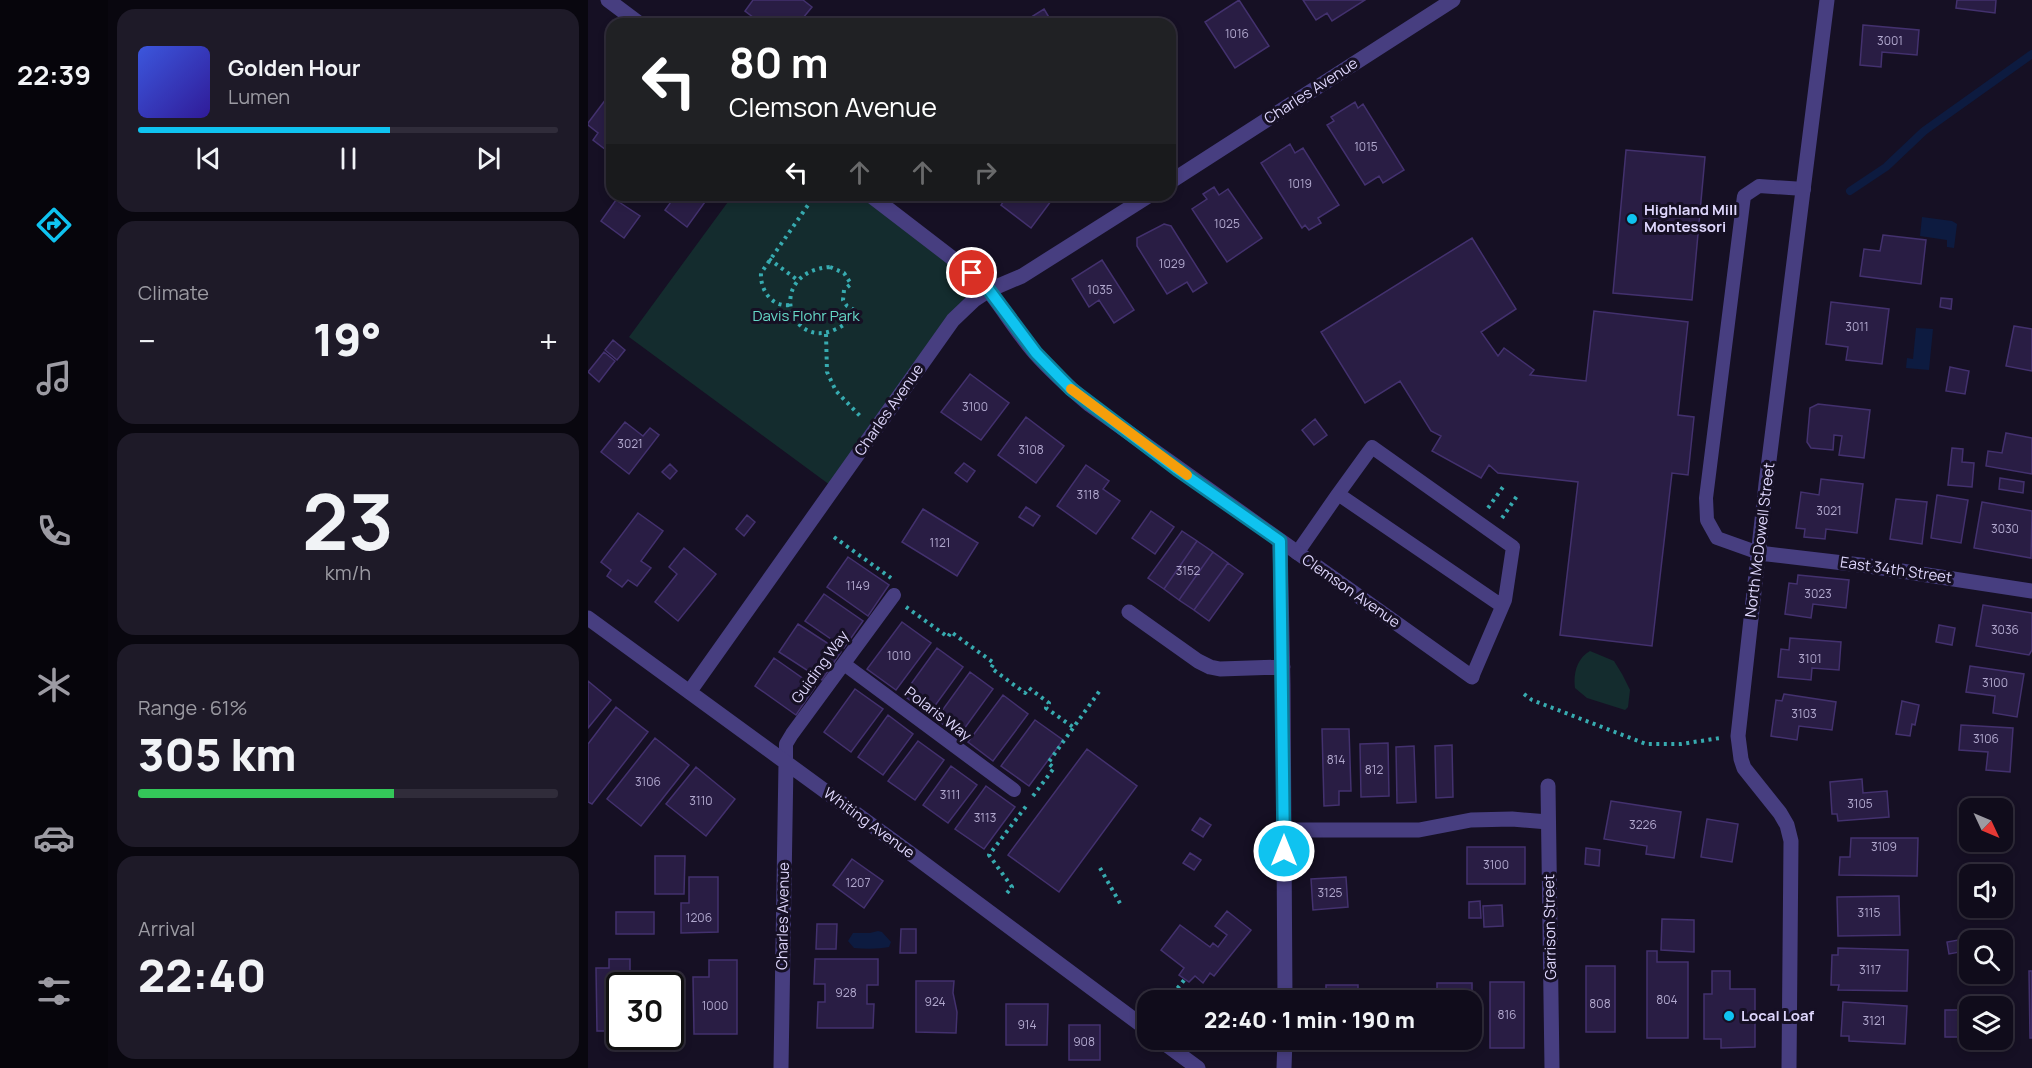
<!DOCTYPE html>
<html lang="en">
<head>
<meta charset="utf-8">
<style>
  :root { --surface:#100c1b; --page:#1e1a28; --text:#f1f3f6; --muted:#9c9ba3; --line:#302c3a; --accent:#0fc3f0 }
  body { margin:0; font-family:Manrope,sans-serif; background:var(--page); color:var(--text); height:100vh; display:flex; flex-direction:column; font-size:22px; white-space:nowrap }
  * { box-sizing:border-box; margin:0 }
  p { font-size:20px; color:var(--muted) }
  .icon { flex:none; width:33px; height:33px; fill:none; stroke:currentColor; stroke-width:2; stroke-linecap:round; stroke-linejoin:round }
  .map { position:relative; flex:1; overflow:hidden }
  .drawer { display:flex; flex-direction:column; gap:9px; padding:9px; background:#09070f; width:480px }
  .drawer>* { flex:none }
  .banner { position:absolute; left:18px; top:18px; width:570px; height:183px; border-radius:18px; box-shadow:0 3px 9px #0003,0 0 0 2px var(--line); background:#202124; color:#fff; overflow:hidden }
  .needle { width:39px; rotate:134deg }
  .tools { position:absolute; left:1371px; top:798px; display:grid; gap:12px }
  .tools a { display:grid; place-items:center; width:54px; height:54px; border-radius:12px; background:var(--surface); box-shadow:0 3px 9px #0003,0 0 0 2px var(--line); font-size:30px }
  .speed { position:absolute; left:18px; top:972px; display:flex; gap:12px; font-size:30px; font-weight:700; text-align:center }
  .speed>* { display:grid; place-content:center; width:78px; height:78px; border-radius:50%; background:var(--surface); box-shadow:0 3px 9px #0003,0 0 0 2px var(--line); line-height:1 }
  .speed .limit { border:3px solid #111; border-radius:9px; background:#fff; color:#111 }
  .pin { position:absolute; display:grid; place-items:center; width:51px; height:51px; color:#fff; margin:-26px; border:3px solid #fff; border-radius:50%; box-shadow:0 2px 6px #0007 }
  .me { position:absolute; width:66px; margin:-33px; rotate:0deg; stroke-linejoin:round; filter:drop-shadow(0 0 4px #0008) }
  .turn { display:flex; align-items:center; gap:21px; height:126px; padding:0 24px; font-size:27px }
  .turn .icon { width:78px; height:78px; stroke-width:2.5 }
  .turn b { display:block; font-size:42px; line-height:51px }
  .lanes { display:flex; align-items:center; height:57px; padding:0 24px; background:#0003; justify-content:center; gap:30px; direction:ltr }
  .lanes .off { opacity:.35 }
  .big { font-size:45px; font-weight:800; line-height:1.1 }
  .drawer .card { flex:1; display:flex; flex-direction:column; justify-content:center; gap:9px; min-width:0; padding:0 21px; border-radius:18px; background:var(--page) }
  .drawer .dial { align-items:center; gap:0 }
  .dial b { font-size:78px; line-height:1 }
  .song { display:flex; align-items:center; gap:18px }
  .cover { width:72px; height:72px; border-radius:9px; background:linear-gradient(135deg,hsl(230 70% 55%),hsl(250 70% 35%)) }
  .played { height:6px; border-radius:3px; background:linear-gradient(90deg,var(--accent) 60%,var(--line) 60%) }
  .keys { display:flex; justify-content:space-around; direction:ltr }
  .heat { display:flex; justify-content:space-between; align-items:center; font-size:33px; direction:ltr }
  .charge { height:9px; border-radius:4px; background:linear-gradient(90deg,#34c759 61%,var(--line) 0) }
  .trip { position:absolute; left:549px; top:990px; width:345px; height:60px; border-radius:18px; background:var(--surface); box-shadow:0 3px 9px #0003,0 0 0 2px var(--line); font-weight:800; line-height:60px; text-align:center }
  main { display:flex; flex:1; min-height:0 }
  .tab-bar { display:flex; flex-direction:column; width:108px; justify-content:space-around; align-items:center; background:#06050b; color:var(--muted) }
  .tab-bar .icon { width:42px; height:42px }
  .tab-bar .current { color:var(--accent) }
  .tab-bar b { font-size:27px; color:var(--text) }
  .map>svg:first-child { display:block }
</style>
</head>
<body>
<main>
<nav class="tab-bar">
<b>22:39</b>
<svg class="icon current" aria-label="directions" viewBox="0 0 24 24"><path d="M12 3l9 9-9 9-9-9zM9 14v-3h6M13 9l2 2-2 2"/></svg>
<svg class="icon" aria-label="music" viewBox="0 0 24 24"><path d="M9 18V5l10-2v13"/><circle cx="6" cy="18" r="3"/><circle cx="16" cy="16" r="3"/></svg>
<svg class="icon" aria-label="phone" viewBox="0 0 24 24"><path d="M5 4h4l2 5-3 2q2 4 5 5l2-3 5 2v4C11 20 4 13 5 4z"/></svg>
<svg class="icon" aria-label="climate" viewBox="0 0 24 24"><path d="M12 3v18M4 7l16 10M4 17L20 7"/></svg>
<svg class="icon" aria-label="car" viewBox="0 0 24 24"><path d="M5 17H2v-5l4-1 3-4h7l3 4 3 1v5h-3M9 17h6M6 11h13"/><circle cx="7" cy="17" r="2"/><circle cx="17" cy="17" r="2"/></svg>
<svg class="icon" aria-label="filters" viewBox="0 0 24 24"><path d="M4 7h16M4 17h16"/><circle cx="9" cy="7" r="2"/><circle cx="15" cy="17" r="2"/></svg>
</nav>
<section class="drawer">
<div class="card">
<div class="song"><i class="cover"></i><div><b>Golden Hour</b><p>Lumen</p></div></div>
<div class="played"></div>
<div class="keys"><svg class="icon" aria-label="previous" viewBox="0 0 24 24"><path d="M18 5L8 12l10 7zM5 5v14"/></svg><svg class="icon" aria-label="pause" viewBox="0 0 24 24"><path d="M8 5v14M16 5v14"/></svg><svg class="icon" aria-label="next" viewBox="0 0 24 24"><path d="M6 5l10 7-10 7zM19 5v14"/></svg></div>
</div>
<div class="card"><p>Climate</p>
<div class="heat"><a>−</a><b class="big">19°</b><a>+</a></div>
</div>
<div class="card dial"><b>23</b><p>km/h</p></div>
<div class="card"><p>Range · 61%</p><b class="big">305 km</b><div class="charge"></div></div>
<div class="card"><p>Arrival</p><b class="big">22:40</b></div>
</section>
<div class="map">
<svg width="1444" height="1068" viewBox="0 0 1444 1068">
  <rect width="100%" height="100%" fill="#161024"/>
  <path fill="#142c2e" d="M145 195H281L401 290 386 300 246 488 41 337Z
    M1002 651 1026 661 1034 674 1042 690 1040 707 1037 710 999 698 987 688C985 674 989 658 1002 651Z"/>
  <path fill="#0d1b40" d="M1334 217 1364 221 1369 224 1366 248 1359 247V240L1332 236Z
    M1328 328 1345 329 1341 370 1318 368 1319 358 1325 359Z
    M290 931 294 932 303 942 301 947C291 949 278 949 266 948L260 941 265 933H282Z"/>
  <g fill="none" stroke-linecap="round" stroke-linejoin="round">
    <path stroke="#0d1b40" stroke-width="8" d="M1262 191 1298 167 1336 131 1444 54"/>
  </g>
  <path fill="#291d44" stroke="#43316e" stroke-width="1.5" d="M165 0H215L224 7 210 24H174L157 11Z
    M651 0 681 46 647 68 617 22Z
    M715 0H777L744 21 739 13 728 20Z
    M1369 0H1408L1407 13 1368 8Z
    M456 9 465 24H432Z
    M1275 25 1331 30 1329 55 1294 52 1293 67 1272 65Z
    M24 91V141L18 150 5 140 10 133 0 125V123Z
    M767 102 770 108 775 104 816 170 795 183 791 176 777 185 739 125 746 121 743 117Z
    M702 144 707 153 715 148 751 205 730 218 733 223 721 230 717 225 714 228 673 163Z
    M1038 150 1117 157 1104 300 1025 293Z
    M626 187 631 195 640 189 674 238 639 262 604 209 619 199 615 194Z
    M88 195H122L99 227 77 210Z
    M413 195H464L466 197 443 228 413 205 418 198Z
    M28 200 52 216 36 238 13 221Z
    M576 224 583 226 619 283 605 292 599 282 579 294 549 246V238Z
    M1295 235 1338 240 1333 284 1272 276 1276 249 1292 251Z
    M884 238 928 309 893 332 910 356 916 348 946 370 942 375 998 381 1006 311 1100 322 1090 415 1106 417 1100 475 1084 473 1064 646 972 635 990 482 910 473 901 465 893 478 844 451 853 436 843 431 812 381 777 403 733 332Z
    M514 260 546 310 526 323 511 300 501 307 484 279Z
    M1353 298 1364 299 1363 309 1352 307Z
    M1243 302 1301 309 1294 364 1258 360 1260 347 1238 344Z
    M1426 326 1444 329V371L1418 366Z
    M25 340 37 350 29 360 17 350Z
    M16 352 27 361 11 382 0 372Z
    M1362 367 1381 371 1377 394 1358 391Z
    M382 374 421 403 393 440 353 412Z
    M1230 404 1282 410 1276 458 1251 455 1254 436 1246 435 1245 450 1223 448 1219 442 1222 408Z
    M438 417 476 446 448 483 410 455Z
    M727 419 739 435 726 445 714 430Z
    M37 422 55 436 62 428 71 435 41 474 13 452Z
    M1418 433 1444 438V474L1398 466 1400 451 1414 453Z
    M1364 448 1375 449 1374 462 1386 463 1384 487 1360 485Z
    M376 463 387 471 379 482 367 473Z
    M82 464 89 471 82 479 74 472Z
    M498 465 521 481 515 489 532 501 508 534 469 506Z
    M1412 478 1436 482 1435 493 1411 489Z
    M1233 479 1275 484 1269 533 1238 529 1237 539 1216 537 1217 529 1208 528 1213 492 1231 495Z
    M1349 495 1380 500 1373 543 1343 538Z
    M1308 499 1339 502 1334 544 1302 539Z
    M1394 502 1444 511 1443 558 1386 548Z
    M438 507 452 516 445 526 431 517Z
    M335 509 390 543 369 576 314 542Z
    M563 511 586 527 567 554 544 538Z
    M50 513 75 531 53 561 63 568 49 586 40 580 34 587 19 576 23 570 13 562Z
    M159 515 167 522 156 536 148 529Z
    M594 531 609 541 576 589 560 578Z
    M609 541 625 552 591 600 576 589Z
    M96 548 128 574 90 621 67 602 89 574 81 567Z
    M625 552 640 563 606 610 591 600Z
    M260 557 301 585 280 616 239 587Z
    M640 563 655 574 621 621 606 610Z
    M1210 575 1261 580 1258 608 1225 604 1223 618 1197 614 1201 583 1209 584Z
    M236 594 275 621 256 648 217 621Z
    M1395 605 1444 613V650L1441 655 1388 646Z
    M314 622 343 643 308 690 279 669Z
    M210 624 253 652 234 680 191 652Z
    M1351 625 1367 628 1364 645 1348 642Z
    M1202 638 1253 642 1251 670 1224 668 1223 680 1190 677 1193 649 1201 650Z
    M349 648 375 667 341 714 315 695Z
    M186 658 227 687 208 715 167 686Z
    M1382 666 1436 674 1429 717 1405 713 1407 696 1378 692Z
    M382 672 405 689 371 736 348 719Z
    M0 681 23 700 0 728Z
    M267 689 295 709 263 752 236 732Z
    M1196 694 1248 702 1244 730 1211 726 1209 740 1183 736 1188 700 1194 701Z
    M415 695 440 714 405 761 380 742Z
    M1314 701 1331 705 1327 725 1324 724 1322 736 1308 734Z
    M28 707 60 732 4 804 0 802V744Z
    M300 715 325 734 295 775 270 757Z
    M447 720 475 740 441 786 413 766Z
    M1373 725 1425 728 1422 772 1398 770 1400 752 1371 750Z
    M734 729H761L763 791H751V805L736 806Z
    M67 738 101 765 53 826 19 799Z
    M330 741 356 760 327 800 300 781Z
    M800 743 801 796 773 797 772 744Z
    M864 745 865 797 848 798 847 746Z
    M826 746 828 802 809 803 808 747Z
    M499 749 549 786 471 892 420 855Z
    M363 766 389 785 360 823 335 805Z
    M108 767 147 799 118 836 78 804Z
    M1274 779 1275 793 1299 791 1301 817 1250 821 1249 814H1244L1242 782Z
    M398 786 427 807 396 849 367 829Z
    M1023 801 1093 812 1086 858 1058 854 1059 846 1016 839Z
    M612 818 623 825 615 837 604 830Z
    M1119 819 1150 824 1144 862 1113 857Z
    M1263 838H1330L1329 876 1251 875 1252 857H1262Z
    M879 847H937V884H879Z
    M998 848 1012 850 1011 866 997 864Z
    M602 853 613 860 606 870 595 863Z
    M67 856H97L96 894H67Z
    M264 859 295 881 276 908 245 885Z
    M101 877H130V932L93 933V903H101Z
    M758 877 760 907 725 910 723 879Z
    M1311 896 1312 935 1250 936 1249 897Z
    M892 901 893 918H881V902Z
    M914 905 915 926 896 927 895 906Z
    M639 911 663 930 626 976 622 973 615 983 607 976 601 982 591 975 596 968 573 950 592 925 622 947 625 943 630 947 639 935 627 926Z
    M28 912H66V934H28Z
    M1074 919 1106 920V952L1073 950Z
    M229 924H249L248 949H228Z
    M313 929H328V953H312Z
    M1370 940 1372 952 1361 954 1359 942Z
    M1250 948 1320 950 1319 991 1250 990 1251 985H1243L1244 955H1250Z
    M1059 951H1069V962H1100V1038H1059Z
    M21 959H42V986H32V1031H9L8 968H21Z
    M227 959H290V985H279V1004H286L285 1028H229L230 1002H237V984H226Z
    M121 960H149V1034H106L105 977H121Z
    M998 966H1027V1032H998Z
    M1124 971H1142V989H1167V1047L1133 1048V1039H1116V994H1124Z
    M1441 971H1444V1038H1442Z
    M72 979H86V989H82V986H72Z
    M328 981H366L365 993 369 1012 368 1033 328 1032Z
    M902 982H936V1048H902Z
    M849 983H884V1049H849V1040H884V1000H849Z
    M738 985H770V1000H738Z
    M801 992H839V1000H801Z
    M1255 1002 1319 1006 1317 1044 1261 1041V1036H1253Z
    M418 1004H460L459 1045H418Z
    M1357 1010H1382V1037H1357Z
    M481 1025H512V1060H481Z
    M738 1040H770V1047H738Z
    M801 1040H839V1044H801Z"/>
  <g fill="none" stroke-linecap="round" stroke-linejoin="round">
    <path stroke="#37abb0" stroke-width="4" stroke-dasharray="3 4.5" stroke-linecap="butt" d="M181 259 211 281
      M242 267 256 273 263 284 256 290 255 300 259 306 266 310C264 320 257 325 248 329 201 352 177 272 242 267Z
      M201 305C183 307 172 289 173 273L227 195
      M238 334 239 372 248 391 273 417
      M900 508 915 487
      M914 518 929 496
      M246 537 303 578
      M318 607 360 637 363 632 406 663 403 668 437 693 441 688 461 703 458 708 485 727
      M936 694 944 700 1058 744H1093L1132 738
      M445 796 466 768 460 763 513 689
      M512 868 533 905
      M419 893 424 887 401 855 439 805
      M580 1000 597 979"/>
    <path stroke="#473e80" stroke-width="14" d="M709 553 750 494
      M1171 553 1129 538 1119 520 1118 498 1156 196 1171 186 1216 189
      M256 664 426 790
      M884 677 917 600 925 547 784 447 750 494 914 606
      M198 763V744L204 734 306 595"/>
    <path stroke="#473e80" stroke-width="15" d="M20 0 52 24
      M582 182 865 0
      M282 195 390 278C411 301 426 329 447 353 464 372 483 389 502 405L884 677
      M692 541 695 685 697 1000
      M1171 553 1281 566 1444 591
      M541 612 610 661 622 667 632 669 695 667
      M0 618 326 856 560 1030
      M102 691 365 320 386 300 401 290 434 276 562 195
      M960 786 964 1068
      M696 830H831L883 820 924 819 960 822
      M572 1040 610 1068
      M193 1068 198 763
      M696 1068 697 1040
      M1201 1068 1203 841 1199 825 1192 813 1156 768 1153 759 1150 736 1178 484 1239 0"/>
  </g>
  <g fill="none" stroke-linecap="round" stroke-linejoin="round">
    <defs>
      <path id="route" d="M384 273 401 290 448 353 483 389 589 469 692 541 696 851"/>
    </defs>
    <use href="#route" stroke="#0a7f9c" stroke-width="15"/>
    <use href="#route" stroke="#0fc3f0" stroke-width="10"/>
    <path stroke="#f59e0b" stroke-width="10" d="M483 389 599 475"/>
  </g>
  <g fill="#0fc3f0" stroke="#161024" stroke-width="2">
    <circle cx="1044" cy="219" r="6"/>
    <circle cx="1141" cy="1016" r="6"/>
  </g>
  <g text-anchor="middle" stroke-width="6" stroke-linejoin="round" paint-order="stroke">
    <g font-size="12" fill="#b1a8ce">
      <text x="649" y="38">1016</text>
      <text x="1302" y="45">3001</text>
      <text x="778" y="151">1015</text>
      <text x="712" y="188">1019</text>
      <text x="639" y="228">1025</text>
      <text x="584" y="268">1029</text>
      <text x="512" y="294">1035</text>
      <text x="1269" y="331">3011</text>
      <text x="387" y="411">3100</text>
      <text x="42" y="448">3021</text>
      <text x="443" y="454">3108</text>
      <text x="500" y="499">3118</text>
      <text x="1241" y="515">3021</text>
      <text x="1417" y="533">3030</text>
      <text x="352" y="547">1121</text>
      <text x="600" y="575">3152</text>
      <text x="270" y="590">1149</text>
      <text x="1230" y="598">3023</text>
      <text x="1417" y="634">3036</text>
      <text x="311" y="660">1010</text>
      <text x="1222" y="663">3101</text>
      <text x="1407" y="687">3100</text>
      <text x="1216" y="718">3103</text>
      <text x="1398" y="743">3106</text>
      <text x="748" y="764">814</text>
      <text x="786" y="774">812</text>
      <text x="60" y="786">3106</text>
      <text x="362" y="799">3111</text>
      <text x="113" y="805">3110</text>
      <text x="1272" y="808">3105</text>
      <text x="397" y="822">3113</text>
      <text x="1055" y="829">3226</text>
      <text x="1296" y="851">3109</text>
      <text x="908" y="869">3100</text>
      <text x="270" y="887">1207</text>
      <text x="742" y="897">3125</text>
      <text x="1281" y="917">3115</text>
      <text x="111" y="922">1206</text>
      <text x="1282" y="974">3117</text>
      <text x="258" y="997">928</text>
      <text x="1079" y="1004">804</text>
      <text x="347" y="1006">924</text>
      <text x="1012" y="1008">808</text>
      <text x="127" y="1010">1000</text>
      <text x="919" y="1019">816</text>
      <text x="1286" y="1025">3121</text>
      <text x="439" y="1029">914</text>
      <text x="496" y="1046">908</text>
    </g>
    <g font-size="15" fill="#ded6fc" stroke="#161024">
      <text transform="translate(723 91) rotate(-33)" y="5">Charles Avenue</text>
      <text transform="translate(301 410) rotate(-55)" y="5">Charles Avenue</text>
      <text transform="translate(1172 540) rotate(-83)" y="5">North McDowell Street</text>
      <text transform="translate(1308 570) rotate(8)" y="5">East 34th Street</text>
      <text transform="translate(763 591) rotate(35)" y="5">Clemson Avenue</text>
      <text transform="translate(232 667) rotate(-54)" y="5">Guiding Way</text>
      <text transform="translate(350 714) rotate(37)" y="5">Polaris Way</text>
      <text transform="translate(281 823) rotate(36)" y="5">Whiting Avenue</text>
      <text transform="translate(195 916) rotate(-89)" y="5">Charles Avenue</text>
      <text transform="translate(962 927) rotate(-91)" y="5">Garrison Street</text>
    </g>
    <g font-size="15" font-weight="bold" fill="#ded6fc" stroke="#161024" text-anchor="start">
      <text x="1056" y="215">Highland Mill<tspan x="1056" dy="17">Montessori</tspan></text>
      <text x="1153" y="1021">Local Loaf</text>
    </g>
    <g font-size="15" fill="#66d8c7" stroke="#161024">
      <text x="218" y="321">Davis Flohr Park</text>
    </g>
  </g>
</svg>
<div class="tools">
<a><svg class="needle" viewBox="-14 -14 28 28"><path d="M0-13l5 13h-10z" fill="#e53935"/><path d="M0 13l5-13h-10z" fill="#9c9ba3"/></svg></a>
<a><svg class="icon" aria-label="sound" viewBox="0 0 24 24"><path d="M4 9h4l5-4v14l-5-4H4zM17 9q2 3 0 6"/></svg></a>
<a><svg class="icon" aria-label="search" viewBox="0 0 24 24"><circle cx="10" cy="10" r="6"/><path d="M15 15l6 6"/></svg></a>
<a><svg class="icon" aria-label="layers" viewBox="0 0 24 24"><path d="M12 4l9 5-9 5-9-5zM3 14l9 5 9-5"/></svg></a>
</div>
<div class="speed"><div class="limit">30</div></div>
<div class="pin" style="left:384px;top:273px;background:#d93025"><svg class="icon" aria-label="arrive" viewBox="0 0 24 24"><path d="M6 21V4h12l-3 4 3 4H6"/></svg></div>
<svg class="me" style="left:696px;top:851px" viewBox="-20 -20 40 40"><circle r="17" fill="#0fc3f0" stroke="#fff" stroke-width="3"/><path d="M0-11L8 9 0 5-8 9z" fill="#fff"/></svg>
<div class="trip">22:40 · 1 min · 190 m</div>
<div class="banner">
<div class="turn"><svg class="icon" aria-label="left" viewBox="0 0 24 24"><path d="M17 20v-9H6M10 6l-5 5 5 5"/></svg><div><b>80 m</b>Clemson Avenue</div></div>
<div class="lanes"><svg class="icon" aria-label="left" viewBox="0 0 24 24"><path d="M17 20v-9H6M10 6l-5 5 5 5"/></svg><svg class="icon off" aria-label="ahead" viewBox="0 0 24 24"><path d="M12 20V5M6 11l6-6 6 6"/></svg><svg class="icon off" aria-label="ahead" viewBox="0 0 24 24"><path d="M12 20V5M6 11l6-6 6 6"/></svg><svg class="icon off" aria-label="right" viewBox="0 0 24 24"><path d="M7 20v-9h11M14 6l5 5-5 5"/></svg></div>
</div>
</div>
</main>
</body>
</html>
